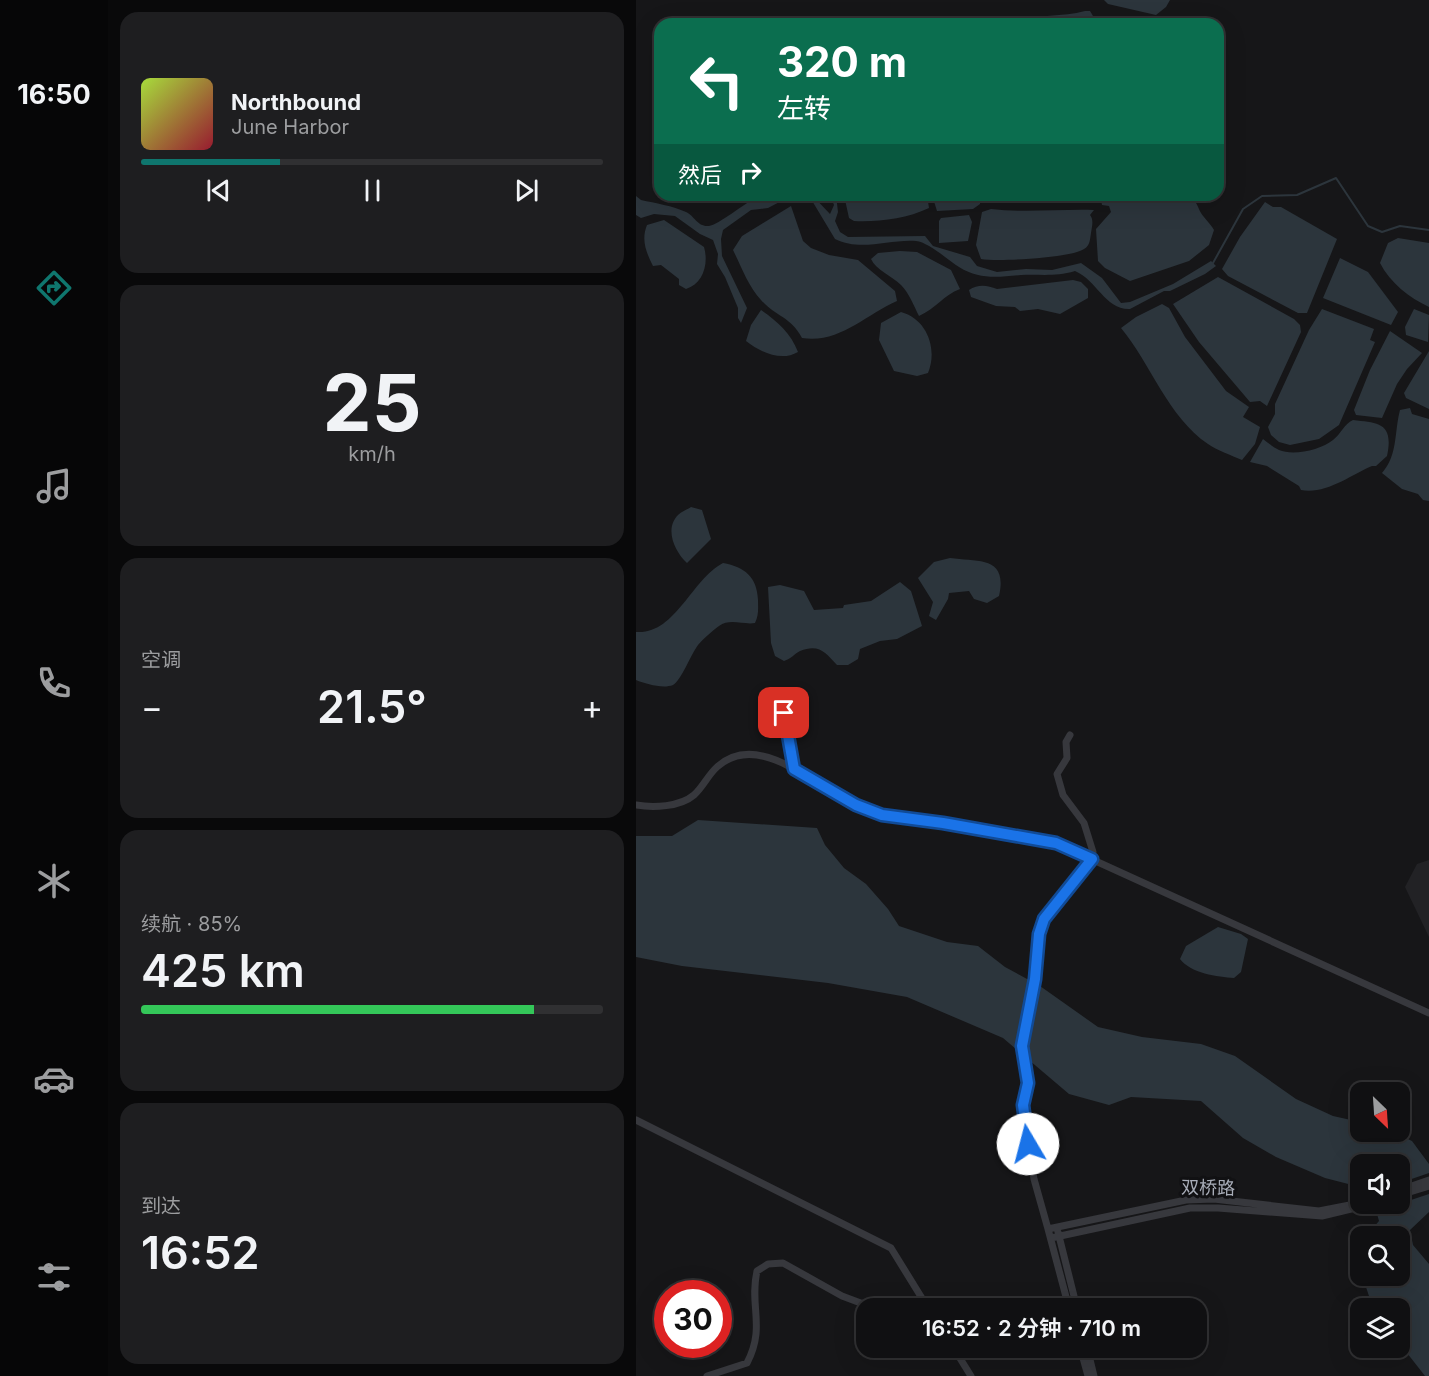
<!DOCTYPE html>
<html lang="zh">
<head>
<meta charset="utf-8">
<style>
  :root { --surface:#101012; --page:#1e1e20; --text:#f1f3f6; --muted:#9c9d9f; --line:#303032; --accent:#0f766e }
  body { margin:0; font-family:Inter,"Noto Sans SC",sans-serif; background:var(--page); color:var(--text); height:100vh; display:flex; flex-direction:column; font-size:22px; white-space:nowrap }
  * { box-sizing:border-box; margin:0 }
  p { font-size:20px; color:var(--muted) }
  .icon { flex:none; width:33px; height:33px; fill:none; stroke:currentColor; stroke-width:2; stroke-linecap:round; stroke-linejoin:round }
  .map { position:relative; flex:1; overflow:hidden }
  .drawer { display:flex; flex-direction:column; gap:12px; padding:12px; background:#09090a; width:528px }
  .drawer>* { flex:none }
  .banner { position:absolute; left:18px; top:18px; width:570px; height:183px; border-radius:18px; box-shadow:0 6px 24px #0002,0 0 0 2px var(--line); background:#0b6e4f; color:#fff; overflow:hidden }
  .needle { width:39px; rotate:155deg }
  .controls { position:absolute; left:714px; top:1082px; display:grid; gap:12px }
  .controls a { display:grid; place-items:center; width:60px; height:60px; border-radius:12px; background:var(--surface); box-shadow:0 6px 24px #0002,0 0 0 2px var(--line); font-size:30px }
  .speed { position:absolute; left:18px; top:1280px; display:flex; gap:12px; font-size:30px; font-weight:700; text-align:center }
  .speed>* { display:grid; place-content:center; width:78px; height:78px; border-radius:50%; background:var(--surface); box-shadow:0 6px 24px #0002,0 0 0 2px var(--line); line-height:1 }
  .speed .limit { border:9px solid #d22; background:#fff; color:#111 }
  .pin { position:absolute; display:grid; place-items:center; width:51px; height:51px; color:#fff; margin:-26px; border-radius:12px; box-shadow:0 3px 9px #0006 }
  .me { position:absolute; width:66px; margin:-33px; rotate:352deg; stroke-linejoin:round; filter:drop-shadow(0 0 4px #0008) }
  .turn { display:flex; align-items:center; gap:21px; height:126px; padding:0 24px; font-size:27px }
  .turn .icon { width:78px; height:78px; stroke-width:2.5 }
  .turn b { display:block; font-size:42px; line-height:51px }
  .then { display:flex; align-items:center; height:57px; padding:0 24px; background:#0003; gap:12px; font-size:22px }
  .big { font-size:45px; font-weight:600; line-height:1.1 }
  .drawer .card { flex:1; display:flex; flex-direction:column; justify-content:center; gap:9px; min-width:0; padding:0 21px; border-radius:18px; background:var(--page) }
  .drawer .dial { align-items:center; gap:0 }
  .dial b { font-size:78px; line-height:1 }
  .song { display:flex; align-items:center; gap:18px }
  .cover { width:72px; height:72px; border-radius:9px; background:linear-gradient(135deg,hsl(80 70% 55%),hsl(350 70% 35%)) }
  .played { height:6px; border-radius:3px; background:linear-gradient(90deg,var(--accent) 30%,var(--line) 30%) }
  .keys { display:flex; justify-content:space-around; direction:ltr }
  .heat { display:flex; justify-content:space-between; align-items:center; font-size:33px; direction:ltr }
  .charge { height:9px; border-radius:4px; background:linear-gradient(90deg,#34c759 85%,var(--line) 0) }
  .trip { position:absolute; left:220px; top:1298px; width:351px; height:60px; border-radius:18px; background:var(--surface); box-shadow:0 6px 24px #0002,0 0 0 2px var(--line); font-weight:600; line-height:60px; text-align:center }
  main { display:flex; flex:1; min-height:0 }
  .menu { display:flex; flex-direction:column; width:108px; justify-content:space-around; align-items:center; background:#060607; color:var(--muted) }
  .menu .icon { width:42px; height:42px }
  .menu .selected { color:var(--accent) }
  .menu b { font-size:27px; color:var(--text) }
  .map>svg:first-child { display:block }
</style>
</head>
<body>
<main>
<nav class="menu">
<b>16:50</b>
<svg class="icon selected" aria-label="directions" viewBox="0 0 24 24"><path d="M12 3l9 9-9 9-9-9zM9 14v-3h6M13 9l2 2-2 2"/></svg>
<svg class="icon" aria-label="music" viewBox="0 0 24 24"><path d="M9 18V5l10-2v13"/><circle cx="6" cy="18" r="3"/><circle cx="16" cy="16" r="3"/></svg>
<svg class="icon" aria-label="phone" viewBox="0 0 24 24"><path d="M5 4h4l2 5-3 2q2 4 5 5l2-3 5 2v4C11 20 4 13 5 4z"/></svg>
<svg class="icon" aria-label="climate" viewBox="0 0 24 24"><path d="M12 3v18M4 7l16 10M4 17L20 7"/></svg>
<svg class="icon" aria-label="car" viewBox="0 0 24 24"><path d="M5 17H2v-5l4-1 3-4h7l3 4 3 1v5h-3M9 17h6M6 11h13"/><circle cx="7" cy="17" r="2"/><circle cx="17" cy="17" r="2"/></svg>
<svg class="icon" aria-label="filters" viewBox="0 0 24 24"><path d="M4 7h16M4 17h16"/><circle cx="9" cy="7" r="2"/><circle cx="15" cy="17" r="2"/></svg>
</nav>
<section class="drawer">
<div class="card">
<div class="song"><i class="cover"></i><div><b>Northbound</b><p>June Harbor</p></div></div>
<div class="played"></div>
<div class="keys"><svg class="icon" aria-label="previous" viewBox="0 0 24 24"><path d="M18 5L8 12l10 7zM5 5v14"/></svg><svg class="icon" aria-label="pause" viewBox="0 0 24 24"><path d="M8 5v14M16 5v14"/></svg><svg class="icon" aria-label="next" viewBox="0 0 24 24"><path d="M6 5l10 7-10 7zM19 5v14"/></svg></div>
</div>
<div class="card dial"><b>25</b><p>km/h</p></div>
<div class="card"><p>空调</p>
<div class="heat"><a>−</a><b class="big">21.5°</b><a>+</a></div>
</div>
<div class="card"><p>续航 · 85%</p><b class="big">425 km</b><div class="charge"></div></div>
<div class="card"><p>到达</p><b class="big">16:52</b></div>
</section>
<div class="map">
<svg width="793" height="1376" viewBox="0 0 793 1376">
  <rect width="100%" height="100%" fill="#161618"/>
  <path fill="#222225" d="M793 860V937L769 887 781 864Z"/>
  <path fill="#2c353c" d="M468 0H534L530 7 520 15 472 4Z
    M449 11H454L457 16V24H375C397 13 425 18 449 11Z
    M137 195H176L194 214 198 205 194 195H200L202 212 199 221 204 232 212 237 289 236 297 246 334 257 341 266 361 272 390 269 416 270 445 263 466 278 485 303 494 302 537 284 575 261 580 266 569 274 534 291H528L494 309C469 310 461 280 439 271 419 277 405 274 385 275 362 277 344 280 323 267 312 260 292 242 280 241 253 239 225 252 199 239L175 199 170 196 153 197 132 208 115 210 87 230 85 239 86 256 111 308 105 323 102 318V308L89 277 81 264 82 254 77 240 64 234 39 216 18 214 5 218 0 215V196L5 200C19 203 37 206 50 212 59 216 61 227 73 226 82 225 109 203 121 197L125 198Z
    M208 195H291L293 208C270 219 242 222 218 221L213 218Z
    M296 195H344V204L337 209 301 211Z
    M348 195H454L453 198 384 203 352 201Z
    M464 195H553C561 201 561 206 565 213 569 219 574 223 578 230L573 245 553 261 494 281 469 268 462 261 460 229 475 212 473 206 466 205Z
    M629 202 637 207H645L701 239 671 313H662L592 276 586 269 604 237Z
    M155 206 167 241 175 248 193 255 222 260 259 291 261 301C229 315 203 344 166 338 154 316 140 317 125 300 112 286 105 266 97 250L106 236Z
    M355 209C389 213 423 209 458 210L454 215C458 220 456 226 455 233 454 239 454 246 448 249 435 258 362 262 345 259L340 245 346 212Z
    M333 215 336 222 332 241 303 243V221L305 218Z
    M28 220 68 247C73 264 67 284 50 289L43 285V279L25 265 17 266C10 252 5 240 11 225Z
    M762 238 793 243V307C774 298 754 283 744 263L752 243Z
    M264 251 281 252 315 270 324 289C308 295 299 309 283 316 278 306 273 293 265 285 256 276 240 270 235 259L242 253Z
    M704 258 732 272 762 312 755 325 687 298Z
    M582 277 658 319 664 325 665 332 631 406 624 401 614 402 563 342 537 304Z
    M437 280 445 282 452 289V298L424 314 402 309 384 311 379 307 360 306 335 297 333 290C342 284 351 285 361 289Z
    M526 304 533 308 549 337 590 391 613 407 607 417 624 427 619 444 606 460C595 455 582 451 572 444 532 417 515 364 485 328L500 317Z
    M686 309 738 329 734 340 739 342 703 425 683 439 654 445 643 442 635 435 632 427 639 414V404L673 330Z
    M778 309 793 315 792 342 770 335 769 327Z
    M125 310C141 321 155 333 162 352 145 362 124 352 110 341L115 325Z
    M265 312C291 319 302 349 292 373L281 376 258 371 243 340 245 323Z
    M754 331 786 353 771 369 761 384 746 418 720 415 718 410 734 370Z
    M793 351V409L770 398 768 393Z
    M774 408 776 414 793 419V501L787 500 782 494 766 489 746 473C762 455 758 433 764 410Z
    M717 420C743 423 758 423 751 456L740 466H736C715 475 689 495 665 490L663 486 631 466 614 462 627 439C632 443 637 447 643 450 657 456 685 450 697 440 705 434 708 424 717 420Z
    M55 507 66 510 75 539 51 563C39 552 28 529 42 515 45 512 52 509 55 507Z
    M314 558C343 562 372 556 363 596L351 603 338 599 333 591 313 593 312 599 300 620 293 616 297 602 282 578 298 562Z
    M87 563C109 567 121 577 122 600 122 608 123 615 119 623 107 625 94 618 83 626 76 631 67 639 62 645 55 654 45 681 37 685 27 689 10 684 0 680V632C39 635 55 580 87 563Z
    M264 582 275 591 286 626 261 639 244 641 224 649 222 659 212 665H201C190 653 183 643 164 651 158 654 155 659 148 661L139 656 135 643 132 587 144 585 168 591 178 610 207 608 208 605 235 601Z
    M62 820 181 828 189 845 208 868 230 884 252 909 263 926 311 942 342 946 369 967 404 986 462 1027 506 1037 565 1044 599 1056 660 1099 697 1116 724 1122V1131H755L776 1141 793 1164V1212L774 1230 777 1245 793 1264V1376H789L764 1344V1308H737L726 1275H764V1236H730L743 1221 738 1203H764V1164H724V1187L689 1178 640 1157 607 1138 565 1101 495 1097 473 1105 433 1094 367 1038 271 997 192 983 46 966 0 957V836H36Z
    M582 927 605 934 612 939 605 972 598 978C582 977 554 973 544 959L550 946Z"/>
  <path fill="#161618" d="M793 1173V1194L745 1210 743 1203H764V1183Z"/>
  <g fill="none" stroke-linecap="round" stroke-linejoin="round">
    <path stroke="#2c353c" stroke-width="2" d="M577 263 607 209 626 196 661 195 700 178 732 226 746 232 764 226 793 230"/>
    <path stroke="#37383d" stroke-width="7" d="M158 769 220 805 246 815 288 820 420 843 793 1013
      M0 805C17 808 44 807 58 795 67 787 72 775 81 767 104 746 134 755 158 769L148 713
      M0 1120 255 1248 292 1308
      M764 1190 793 1180
      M764 1195 793 1186
      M412 1229 398 1179 392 1144 387 1105 392 1083 386 1046 399 979 403 934 408 919 444 876 456 859 457 852 448 823 427 795 421 774 431 758 430 742 434 735
      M422 1232 441 1308
      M415 1238 554 1208H582L686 1216 740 1203
      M433 1308 412 1229 550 1200 578 1199 683 1211 724 1203
      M317 1347 335 1376
      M444 1347 452 1376
      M451 1347 458 1376
      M71 1376 111 1363C130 1327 113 1306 121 1271L132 1264 147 1263 206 1296 238 1308"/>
  </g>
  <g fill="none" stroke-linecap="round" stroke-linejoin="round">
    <defs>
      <path id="route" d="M148 713 158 769 220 805 246 815 307 823 420 843 456 859 408 919 403 934 399 979 386 1046 392 1083 387 1105 392 1144"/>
    </defs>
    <use href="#route" stroke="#114b97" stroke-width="15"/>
    <use href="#route" stroke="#1a73e8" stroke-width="10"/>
  </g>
  <g text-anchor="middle" stroke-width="6" stroke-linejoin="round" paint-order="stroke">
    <g font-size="18" fill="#a8adb8" stroke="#111113">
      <text transform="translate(572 1188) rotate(1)" y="6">双桥路</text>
    </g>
  </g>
</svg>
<div class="controls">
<a><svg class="needle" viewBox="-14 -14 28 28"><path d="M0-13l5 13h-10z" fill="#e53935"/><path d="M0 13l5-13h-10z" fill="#9c9d9f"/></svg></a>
<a><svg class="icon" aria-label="sound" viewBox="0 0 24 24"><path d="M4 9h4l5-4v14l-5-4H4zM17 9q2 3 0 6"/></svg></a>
<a><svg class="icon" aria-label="search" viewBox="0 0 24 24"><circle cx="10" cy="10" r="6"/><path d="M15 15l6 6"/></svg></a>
<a><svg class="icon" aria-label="layers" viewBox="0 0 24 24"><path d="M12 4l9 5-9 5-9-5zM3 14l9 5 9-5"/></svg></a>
</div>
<div class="speed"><div class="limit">30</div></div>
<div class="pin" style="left:148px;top:713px;background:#d93025"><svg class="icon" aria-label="arrive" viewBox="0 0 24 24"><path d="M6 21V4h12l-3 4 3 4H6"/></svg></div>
<svg class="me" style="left:392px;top:1144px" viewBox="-20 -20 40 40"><circle r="19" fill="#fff"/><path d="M0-13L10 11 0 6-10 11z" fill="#1a73e8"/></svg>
<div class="trip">16:52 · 2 分钟 · 710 m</div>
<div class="banner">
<div class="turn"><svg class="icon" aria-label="left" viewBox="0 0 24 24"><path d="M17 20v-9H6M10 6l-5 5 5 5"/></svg><div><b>320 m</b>左转</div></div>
<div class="then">然后<svg class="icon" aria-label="right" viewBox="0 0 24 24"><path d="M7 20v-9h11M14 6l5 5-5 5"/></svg></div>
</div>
</div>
</main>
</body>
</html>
